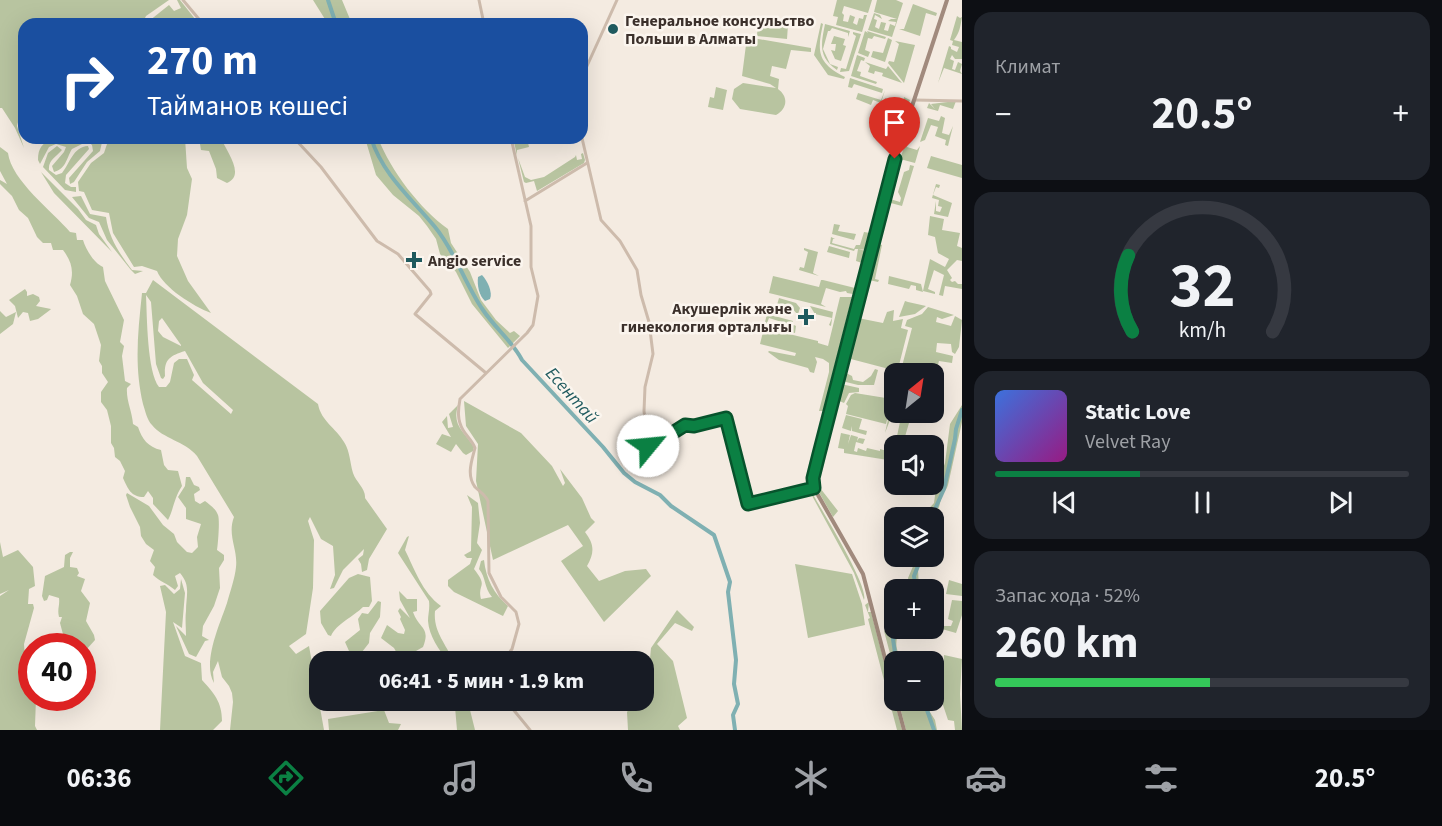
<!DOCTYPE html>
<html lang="ru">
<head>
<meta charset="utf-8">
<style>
  :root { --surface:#171b24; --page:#20242c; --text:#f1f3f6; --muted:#9ea1a6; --line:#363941; --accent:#0b8043 }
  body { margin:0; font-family:"Source Sans 3",sans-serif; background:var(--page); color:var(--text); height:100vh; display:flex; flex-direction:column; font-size:22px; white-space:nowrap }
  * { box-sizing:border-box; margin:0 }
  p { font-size:20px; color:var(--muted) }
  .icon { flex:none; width:33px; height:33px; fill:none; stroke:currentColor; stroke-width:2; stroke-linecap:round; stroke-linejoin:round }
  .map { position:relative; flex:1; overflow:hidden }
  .sheet { display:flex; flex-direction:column; gap:12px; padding:12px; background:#0d0f14; width:480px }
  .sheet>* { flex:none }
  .banner { position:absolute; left:18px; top:18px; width:570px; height:126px; border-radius:18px; box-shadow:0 6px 24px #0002; background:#1a4fa0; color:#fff; overflow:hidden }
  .needle { width:39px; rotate:30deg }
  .buttons { position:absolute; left:884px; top:363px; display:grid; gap:12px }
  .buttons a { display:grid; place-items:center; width:60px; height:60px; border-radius:12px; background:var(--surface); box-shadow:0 6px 24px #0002; font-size:30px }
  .speed { position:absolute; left:18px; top:633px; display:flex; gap:12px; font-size:30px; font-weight:700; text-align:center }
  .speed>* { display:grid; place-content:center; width:78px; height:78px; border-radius:50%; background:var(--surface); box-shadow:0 6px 24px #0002; line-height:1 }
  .speed .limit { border:9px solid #d22; background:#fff; color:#111 }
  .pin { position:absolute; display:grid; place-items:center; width:51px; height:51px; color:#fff; margin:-62px -26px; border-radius:50% 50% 50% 0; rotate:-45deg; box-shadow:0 0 6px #0007 }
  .pin .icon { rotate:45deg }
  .me { position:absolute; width:66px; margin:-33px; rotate:62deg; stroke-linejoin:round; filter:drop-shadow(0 0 4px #0008) }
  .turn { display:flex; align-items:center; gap:21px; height:126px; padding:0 30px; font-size:27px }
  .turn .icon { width:78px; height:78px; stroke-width:2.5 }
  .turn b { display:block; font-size:42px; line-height:51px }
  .big { font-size:45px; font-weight:700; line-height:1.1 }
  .sheet .card { flex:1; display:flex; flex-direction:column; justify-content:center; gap:9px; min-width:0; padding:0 21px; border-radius:18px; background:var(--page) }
  .sheet .dial { align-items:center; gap:0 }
  .dial svg { height:156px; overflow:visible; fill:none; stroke:var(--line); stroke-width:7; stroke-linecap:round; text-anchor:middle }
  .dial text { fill:var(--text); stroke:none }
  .song { display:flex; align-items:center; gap:18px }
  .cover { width:72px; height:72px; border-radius:9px; background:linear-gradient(135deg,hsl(220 70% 55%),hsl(310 70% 35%)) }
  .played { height:6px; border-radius:3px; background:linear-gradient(90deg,var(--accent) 35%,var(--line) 35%) }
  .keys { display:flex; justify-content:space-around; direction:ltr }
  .heat { display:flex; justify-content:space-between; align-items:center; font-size:33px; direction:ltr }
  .charge { height:9px; border-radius:4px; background:linear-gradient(90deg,#34c759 52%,var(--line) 0) }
  .trip { position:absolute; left:309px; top:651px; width:345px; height:60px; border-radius:18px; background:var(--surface); box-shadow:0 6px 24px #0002; font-weight:700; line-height:60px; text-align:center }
  .tabs { display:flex; height:96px; justify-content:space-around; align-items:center; background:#090b0e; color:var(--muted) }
  .tabs .icon { width:42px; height:42px }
  .tabs .active { color:var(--accent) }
  .tabs b { font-size:27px; color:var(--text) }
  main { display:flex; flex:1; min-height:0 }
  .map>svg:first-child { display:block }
</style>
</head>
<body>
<main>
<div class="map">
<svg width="962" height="730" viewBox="0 0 962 730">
  <rect width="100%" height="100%" fill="#f4ebe1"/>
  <path fill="#b8c4a0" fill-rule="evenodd" d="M0 0H169L146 16 145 18 149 21 169 5 174 11 181 8 177 0H180L199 24H24V100L17 126 24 148 15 128 2 108H0Z
    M313 0H342L352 24H328Z
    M837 0H872L868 13 844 6 842 13 844 15 843 21 848 22 850 15 855 17 853 23 857 25 859 18 863 19 864 15H867L862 32 836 25 838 17 833 16Z
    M877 0H896L903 3 892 37 868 30 874 13 880 15 882 19 875 15 874 19 877 20 875 27 879 29 881 22 886 23 884 30 888 31 890 24 895 26 896 22 888 21 891 19H897L874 12Z
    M913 4 937 13 936 16 926 13 920 36 899 29H904Z
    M957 16 960 18 962 17C960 28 960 31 954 40L962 42V59H955L952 55 950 59 954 61 952 69 955 70 958 62 962 64 960 71 962 74 944 68 938 83 949 46 951 47V49L957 52 959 47 952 45 953 41 950 40Z
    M758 22 788 25 787 39 757 36Z
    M821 23 823 24C817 51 817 63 845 77L844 79 828 75 814 55Z
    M825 24 850 31 848 37V33L832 28 830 31H828L823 49 830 64 838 67 837 70C818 57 821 44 825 24Z
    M865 31 868 33 867 31 886 37 885 39 874 36 872 39 868 38 865 50 870 52 868 57 858 53Z
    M853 32 861 34 849 71 840 72 841 68 846 69 856 36 853 34Z
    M834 36 845 39 843 45 846 46 841 61 835 59 831 50 835 51 836 44H831Z
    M747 37 811 48V52L791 50 786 69 772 66 770 76 779 79 778 89C789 97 787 109 776 115L740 109 732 99 734 89 743 83 776 88 770 84 742 76Z
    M888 38 892 40 885 62 871 57 873 51 883 53Z
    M895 41 915 45 904 83 888 63 889 61 894 62 899 44Z
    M857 55 865 58 864 61 861 60 857 71 861 72 860 76 877 82 876 84 851 76Z
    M865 62 886 69 888 66 902 83 882 76 883 73 875 71 874 74 868 72 870 66Z
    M850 78 883 89 882 93 854 84 852 88 848 87Z
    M716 87 727 90 723 110 708 107 710 97 714 98Z
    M885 90 881 103 873 100 871 105 856 99 858 93 881 100Z
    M904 97 910 100 906 110 895 106 893 110 883 107 885 98 903 105Z
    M956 101 953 109 940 105 938 111 927 108 929 103 935 109 931 104Z
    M941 116 945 118 942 133 949 135 953 126 948 146 945 145 946 140 935 136 938 127 931 125 925 140 920 142 928 118 939 121Z
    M83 138 93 141 103 138 100 151 87 162 74 182 70 184 69 178 93 151 92 145Z
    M109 138H185L187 168 192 179 187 215 178 239 177 256 188 281 211 313C193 306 164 288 157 271L142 266 134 267 113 233 109 213 92 210 84 192 79 191 78 182 91 163 104 153Z
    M199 138H221C226 151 246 175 227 183L217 178 216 169 209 151 201 150Z
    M365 138H378C391 171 420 209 448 229L451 243 470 272 481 300 496 320 510 333 514 331 520 336 508 348 472 304 456 272 440 254 436 239 427 226 419 216 393 195 376 175Z
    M513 138H527L529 147 517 150V155Z
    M53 139 82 144 72 149C66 159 66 169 54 172L52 166 64 152 66 147 56 144 49 147 40 164 38 160C38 148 42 143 53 139Z
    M906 142H908L907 147 917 150 920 146 915 163 900 159Z
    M57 146 62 150C56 157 48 160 49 170L56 175 62 173C70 163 73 147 88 146L89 149 66 175 65 183 71 187H76V192L65 190 43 167 48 153Z
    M0 147 8 153C11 180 53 212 70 232L76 233 77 240H83C86 250 94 263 103 267L105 281 124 320 120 342 124 346 122 356 125 381 131 384 127 388C126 400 132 411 133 424L138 427C142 439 148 447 161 450L164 465 168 470 178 471 182 486C174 498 174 508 168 520L153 504V498L148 491 144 497C131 497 128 489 123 478L125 471 120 461 115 457 114 448 111 443V426L107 410 101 402V392L108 382 102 373V366L99 361 101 345 94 324 83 314 77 296 70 285C74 271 72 262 63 250H53L51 243H43L37 237 28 218 19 210 12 196 0 184V180L7 184 0 171Z
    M583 153 585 160 584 163 537 191 534 181 526 183 524 182 518 158 525 177 531 180 544 177 575 157 576 155 578 154 576 155 577 160 582 159 581 154Z
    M931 156 962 165V178L927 168Z
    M910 165 914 166 902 206 887 202 889 194 890 199 900 202 901 198 898 192 904 172 909 170Z
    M41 172 78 209 86 220 96 225 99 234 112 252 54 193Z
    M936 184 940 185 939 188 936 187 933 195 952 203 948 217 934 214 936 201V211L940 212 942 207 938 206 939 200 932 198Z
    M81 196 90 214 106 217C109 238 119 253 132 270L143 271 135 274 131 270 107 240 99 222 89 218 72 197Z
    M930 216 944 219 942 230 960 233 957 246 962 248V261L957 260 947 270 952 278 950 280 952 282 955 281 958 284H962V289L945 286 943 296 939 295 944 275 934 270 928 289 935 292V294L923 291 930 259 945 267 949 259 938 253 935 237 928 235Z
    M834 224 840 225 838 231 856 234 854 240 832 234Z
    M864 232 870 233 866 250 858 249 866 251 862 263 856 261 858 249H855L854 251 830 244 831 237 835 239H833L832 243 854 249 856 245H860Z
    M878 244 882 245 875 279 879 280 878 282 869 280Z
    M829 246 850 252 849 258 827 252Z
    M804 248 818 252 813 273 819 276 799 270 800 267 804 268 808 252 804 250Z
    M773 276 819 287 821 280H823L855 288 853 294 847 293 846 291 840 292 826 288 821 304 826 307 769 293Z
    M889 276 921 284 923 292 916 290V286L911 285 909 289 888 284Z
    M153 280 318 404C321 421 336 428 344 442 350 451 350 463 353 473 356 482 366 489 365 498L387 529 369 559 367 570 362 572 361 564 358 559 363 555 364 549 343 570 334 588 330 589 335 575 333 546 321 539 310 517 308 521 314 540 313 588 306 634 289 646 296 654 309 646 324 730H230L233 702 232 693 229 686 222 677 218 661 213 672 214 683C202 662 220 624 227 603 230 592 235 578 236 567 238 549 227 535 234 517L197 456C185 441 163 439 152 425 147 420 145 410 143 404 134 365 138 332 142 293H146ZM146 295 151 302 156 364 161 378 163 379 165 376C164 360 169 356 185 351L203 383 233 410 231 414 192 380 194 375 187 359H179L174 363 170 382 166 387H159C147 372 147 316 146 295ZM162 318 181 345V346L163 337 158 331 159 321Z
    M25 289 27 292V296L33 294 39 297 40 301 36 306 51 309 50 310 38 319 30 321 28 313 23 312 18 318 15 306 9 300Z
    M840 297H852L823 411H819L829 372V363L823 359 815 357 817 362 814 373 810 372 808 368 779 360 768 352 769 351 795 356 796 353 760 344 764 328 818 341V343L828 346Z
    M854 297 855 299 824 416Z
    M779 298 796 303 800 308 798 314H797L792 308 777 305Z
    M905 301 908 302 926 306 915 314 899 317Z
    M810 306 833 312 831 326 829 325 832 318 815 314Z
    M928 307 954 315 942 319 937 317 936 322 951 326 955 316 962 320 959 347 955 354 952 352 951 344 937 343 936 352 953 356 952 363 939 361 935 376 933 377V374L916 373 901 370 912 328 905 326 907 320 922 314Z
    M894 310 893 321 903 319 901 328 908 330 898 369H889L847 358 858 318 883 323 887 312Z
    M0 311 6 317 16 312 13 324 0 334Z
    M767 314 793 321 791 325 769 318 767 323 787 329 794 325 796 326 795 333 764 326Z
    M847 361H849L846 373 852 376 853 380 863 382 871 376 875 369 878 370 874 385H858L842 381Z
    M841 384 859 388V392L849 393 844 403 837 400Z
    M855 393 892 399 886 424 846 414 848 406 846 404 851 395Z
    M464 401 521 433 552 466 563 486 565 483 560 469 582 498 591 518 595 522 585 532C594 544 595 552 587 566L599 581 625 571 646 569 651 576 604 622 561 561 583 546 568 525 493 560 476 481 478 444 466 426Z
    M458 405C452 426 463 430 474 447L473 451 466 455 463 453 456 444 451 452 436 444 442 434 451 437 442 422 447 416 448 428 453 427 449 414Z
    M962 405V422L948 485C947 489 944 491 943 494 938 504 942 508 932 517H921L934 503 936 488 945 463 950 424Z
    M905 413H910L908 420 909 423 904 440 902 442 903 437 897 436 900 422 890 420 885 433 889 415 903 418Z
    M846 415 862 419 859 429 867 431 866 435 852 431V426L851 431 842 428Z
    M841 433 850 435 848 444 851 435 858 437 857 441 859 438 865 439 863 444 856 442 854 451 857 452 858 448 866 451 867 448 880 451V449L894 453 892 458 894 461 844 453V449L838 448Z
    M817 470 819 471 817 484 838 511 833 517 816 487 815 481Z
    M186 477H190L194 485 199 487 200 490 194 494 195 501 200 504 205 501C209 504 216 509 218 515 220 520 218 544 217 550L224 555V560L219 568 220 588 214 606 203 626 202 636 209 640 205 641 196 657 189 654 176 626 186 636C186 628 185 619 186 611 186 595 191 586 180 573L175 576 178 586 175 590C167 583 160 582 153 575L155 567 150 561 154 550 146 544 141 536 140 527 130 507 126 495 127 493 149 506 163 525 174 534 177 542 187 552 192 553 198 547 197 537 201 524 186 519V508L178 497 185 486Z
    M811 491C821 509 869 586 864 600L854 573 810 492Z
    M467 495 478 503 480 523 477 543 482 550 474 569C489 588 477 583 481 599L492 597C484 588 486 577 479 569L481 561 484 560C486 579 494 594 508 606L503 616 454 592 448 586V580L470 564 472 558H467L464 555 471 551 472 507Z
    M409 536 405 550C415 570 422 592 441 606L435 611C433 632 446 643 453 661H448C439 650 429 636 428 621 428 614 430 609 429 601L398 553 407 537Z
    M0 542 3 557 18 550 33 567 35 586 29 589 28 604H33L34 608 24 644 27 684 31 688 32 698H36L35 726 37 730H0V596L9 590 0 594Z
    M70 552H73L70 558V567L77 568 79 573 77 576 85 579 81 591 90 603 86 621 94 635 95 640 86 650 83 658 82 646H65L64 638 60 623 62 617H59C57 609 60 606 59 598L49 595 47 600 44 601 42 596 45 576 64 567 65 555Z
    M917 557H925L918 569 919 589H909L908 578Z
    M795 564 852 574 862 604 865 625 808 638Z
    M358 574 370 577 372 601 369 607H363C353 617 336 624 331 636L328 635 321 623 320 611 349 578Z
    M181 579 185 593 182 628 173 622 185 656 201 663 202 680C214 693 222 702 222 721L213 730H160L166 612 160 586 165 585 174 594 180 589Z
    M949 580 962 584V596L946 594Z
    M399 591 407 599H417V611L413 612C419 629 431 627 423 647L416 651 436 661H397L399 657 394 648 381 638 387 625 398 633 404 634 405 630 400 619 401 617 398 611 400 608 410 618 400 600Z
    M952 600 962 601V615L956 633 942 629 943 626H951L953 621 948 619Z
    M378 601 381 602 380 617 370 633 369 643 362 652 349 651 345 642 360 630 358 619 362 613 368 614Z
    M869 602 868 612H871L902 730H897L868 619 870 618 865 605Z
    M677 610 694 627 692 631 675 623 657 644 673 661 687 718 678 726 680 730H628L627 712 635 701 644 700V682L649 669 651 648Z
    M894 625V628L912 629 897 638C895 648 898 654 904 661L894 662V680L889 662 892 661 884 631Z
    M944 655 962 659 960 694 962 730H955L954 721 948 720 942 702Z
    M452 701H463L470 710 475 730H457L455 707Z
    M900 701H923L935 720 937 730H906L900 707 904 706Z
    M384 710 389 723 401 724 398 730H329L328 719Z"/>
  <path fill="#7fb0b2" d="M482 275C487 280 493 292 490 299L485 301C479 296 477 285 478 277Z"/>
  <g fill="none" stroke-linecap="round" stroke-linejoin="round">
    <path stroke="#7fb0b2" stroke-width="4" d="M328 0 336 24
      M371 138C383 175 411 198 435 227 455 251 465 284 483 310 495 328 512 341 522 360L603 447 624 473 635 482 660 495 671 506 714 535 730 582 728 592 736 660 734 684 738 704 733 715 735 730
      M925 518 935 509 944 489 955 439 956 429 962 410
      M916 590 914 576 922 556
      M901 662 895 653 893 639 907 628
      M919 700 927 710 934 730"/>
    <path stroke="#cdbbac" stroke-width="3" d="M183 0 203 24
      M479 0 484 24
      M582 77 617 0
      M915 100 962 101
      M294 138 321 167 377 241 398 254 430 291 431 294 415 314 486 373
      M582 138 601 220 620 241 637 270 641 295 649 322 653 354 645 387 644 411 648 446 651 447 685 425 694 426 726 419 749 504 814 488
      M525 201 587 163
      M502 662 512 649 519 624 516 612 501 597 489 573 488 501C485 494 480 492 475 487 466 475 472 460 475 448 472 440 467 437 463 430 457 420 458 410 460 399L527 333 533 325 538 296 531 267V226L511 138
      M511 700 512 708 530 730"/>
    <path stroke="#a18a7d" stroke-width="4" d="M894 693 863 574 814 488 813 480 892 167 947 0
      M896 700 904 730"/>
  </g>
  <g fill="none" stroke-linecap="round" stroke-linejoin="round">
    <defs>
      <path id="route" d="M648 446H652L685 425 694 426 726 418 748 504 814 488 813 478 819 454 895 159"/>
    </defs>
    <use href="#route" stroke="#07532c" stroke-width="15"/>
    <use href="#route" stroke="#0b8043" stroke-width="10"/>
  </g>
  <g fill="#1f5a5e" stroke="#fbf5ee" stroke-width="2">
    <circle cx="613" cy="29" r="6"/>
    <path d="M411 251h6v6h6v6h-6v6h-6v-6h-6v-6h6z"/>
    <path d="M803 308h6v6h6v6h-6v6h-6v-6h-6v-6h6z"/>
  </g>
  <g text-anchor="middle" stroke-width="5" stroke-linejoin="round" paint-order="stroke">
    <g font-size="16" font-weight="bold" fill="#3b302b" stroke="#fbf5ee" text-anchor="start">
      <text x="625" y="26">Генеральное консульство<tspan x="625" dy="18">Польши в Алматы</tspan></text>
      <text x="428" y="266">Angio service</text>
      <text x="792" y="314" text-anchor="end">Акушерлік және<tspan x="792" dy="18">гинекология орталығы</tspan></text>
    </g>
    <g font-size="18" font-style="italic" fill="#1f5a5e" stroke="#fbf5ee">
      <text transform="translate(572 395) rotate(48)" y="6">Есентай</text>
    </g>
  </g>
</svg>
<div class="buttons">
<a><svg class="needle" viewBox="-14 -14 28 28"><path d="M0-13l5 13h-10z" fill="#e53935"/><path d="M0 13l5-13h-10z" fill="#9ea1a6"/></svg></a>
<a><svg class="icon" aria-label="sound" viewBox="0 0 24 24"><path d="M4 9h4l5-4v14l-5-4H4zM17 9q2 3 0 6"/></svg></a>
<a><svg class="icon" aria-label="layers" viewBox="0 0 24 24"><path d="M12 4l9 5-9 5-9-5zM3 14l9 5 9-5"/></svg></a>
<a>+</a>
<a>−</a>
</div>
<div class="speed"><div class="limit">40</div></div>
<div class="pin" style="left:895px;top:159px;background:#d93025"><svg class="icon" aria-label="arrive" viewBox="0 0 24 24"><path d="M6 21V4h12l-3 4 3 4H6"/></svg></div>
<svg class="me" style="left:648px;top:446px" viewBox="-20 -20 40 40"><circle r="19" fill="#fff"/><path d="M0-13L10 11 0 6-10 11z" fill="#0b8043"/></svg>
<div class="trip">06:41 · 5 мин · 1.9 km</div>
<div class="banner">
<div class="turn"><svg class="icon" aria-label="right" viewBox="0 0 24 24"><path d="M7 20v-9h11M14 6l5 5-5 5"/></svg><div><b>270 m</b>Тайманов көшесі</div></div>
</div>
</div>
<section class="sheet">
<div class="card"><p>Климат</p>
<div class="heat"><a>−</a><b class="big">20.5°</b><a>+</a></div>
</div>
<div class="card dial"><svg viewBox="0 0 100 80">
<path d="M14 69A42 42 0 1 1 86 69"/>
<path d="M14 69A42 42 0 0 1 12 30" stroke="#0b8043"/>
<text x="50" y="56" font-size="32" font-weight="700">32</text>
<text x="50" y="72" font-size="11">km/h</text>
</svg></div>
<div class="card">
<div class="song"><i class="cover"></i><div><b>Static Love</b><p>Velvet Ray</p></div></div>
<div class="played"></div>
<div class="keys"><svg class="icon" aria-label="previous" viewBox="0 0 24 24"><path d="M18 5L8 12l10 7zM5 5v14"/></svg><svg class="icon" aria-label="pause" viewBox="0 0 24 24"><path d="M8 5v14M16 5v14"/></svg><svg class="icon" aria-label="next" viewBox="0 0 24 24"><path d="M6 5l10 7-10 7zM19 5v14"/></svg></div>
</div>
<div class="card"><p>Запас хода · 52%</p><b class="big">260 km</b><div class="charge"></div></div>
</section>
</main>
<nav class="tabs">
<b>06:36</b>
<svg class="icon active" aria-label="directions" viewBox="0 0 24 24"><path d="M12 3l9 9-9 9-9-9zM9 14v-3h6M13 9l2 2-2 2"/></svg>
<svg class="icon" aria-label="music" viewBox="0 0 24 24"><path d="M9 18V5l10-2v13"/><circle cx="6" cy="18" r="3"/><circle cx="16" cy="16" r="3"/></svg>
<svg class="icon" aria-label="phone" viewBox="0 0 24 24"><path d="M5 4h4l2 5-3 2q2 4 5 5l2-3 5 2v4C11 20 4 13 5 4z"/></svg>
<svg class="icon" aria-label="climate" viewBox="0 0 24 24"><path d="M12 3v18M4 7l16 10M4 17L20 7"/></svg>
<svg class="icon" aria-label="car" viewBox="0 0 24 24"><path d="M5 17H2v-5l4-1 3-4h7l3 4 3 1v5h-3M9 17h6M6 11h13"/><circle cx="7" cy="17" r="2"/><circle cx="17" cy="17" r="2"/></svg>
<svg class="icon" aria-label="filters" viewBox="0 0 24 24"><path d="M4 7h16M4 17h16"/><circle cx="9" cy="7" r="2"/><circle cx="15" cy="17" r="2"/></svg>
<b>20.5°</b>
</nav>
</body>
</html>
